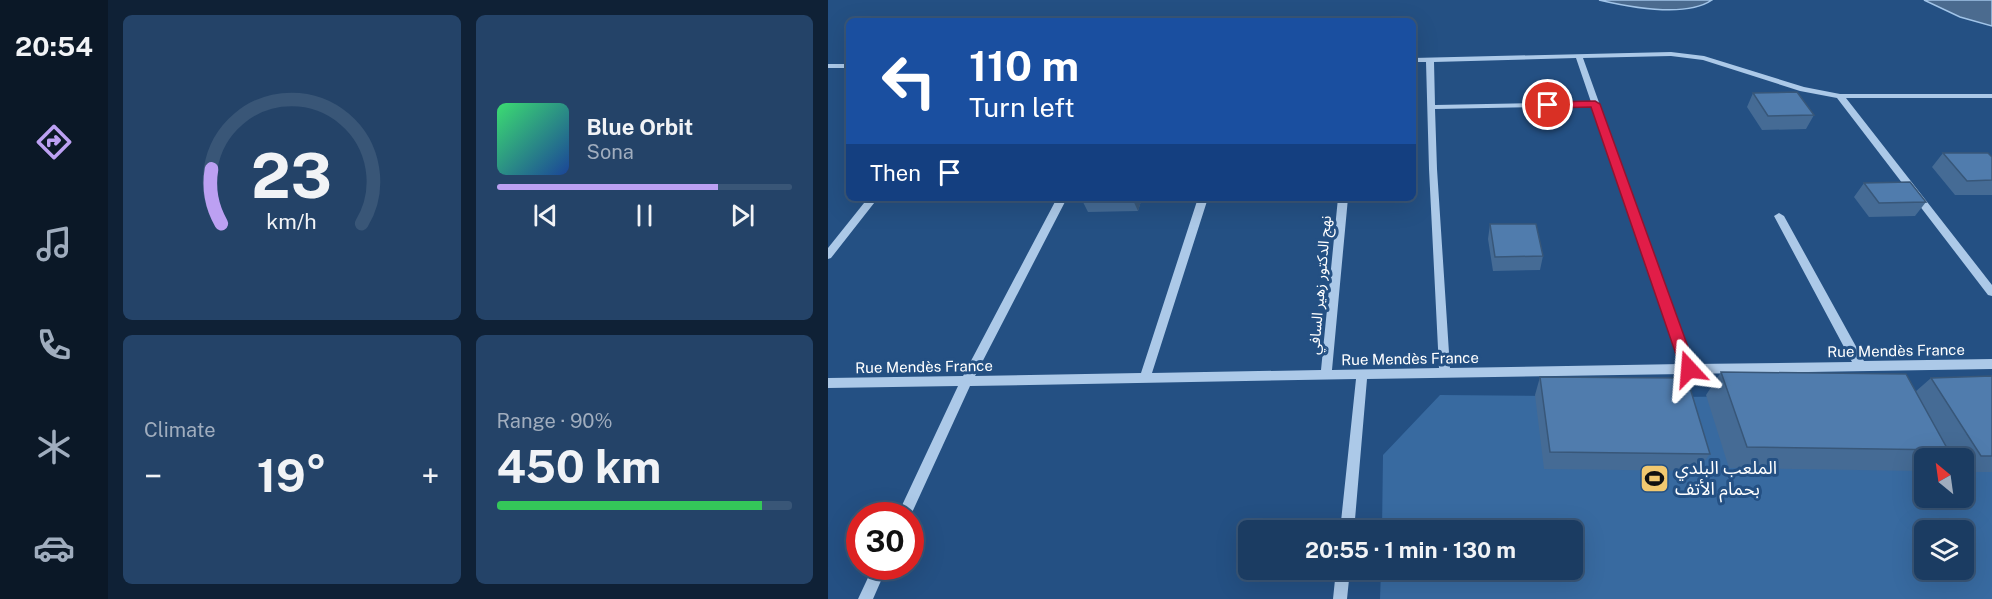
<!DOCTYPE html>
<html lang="en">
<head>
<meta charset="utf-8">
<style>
  :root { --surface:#1b3c62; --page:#244368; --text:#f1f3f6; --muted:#a0adbe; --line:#395677; --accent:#bca0f2 }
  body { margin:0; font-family:"Public Sans","Noto Sans Arabic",sans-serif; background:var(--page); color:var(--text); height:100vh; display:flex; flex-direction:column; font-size:22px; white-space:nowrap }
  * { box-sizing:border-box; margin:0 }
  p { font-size:20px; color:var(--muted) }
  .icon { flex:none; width:33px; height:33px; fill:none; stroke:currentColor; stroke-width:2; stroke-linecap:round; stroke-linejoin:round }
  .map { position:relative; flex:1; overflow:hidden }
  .details { display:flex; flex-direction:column; gap:15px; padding:15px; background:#0f2136; width:720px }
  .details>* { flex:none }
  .top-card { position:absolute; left:18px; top:18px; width:570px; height:183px; border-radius:9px; box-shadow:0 6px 24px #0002,0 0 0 2px var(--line); background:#1a4fa0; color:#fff; overflow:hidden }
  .needle { width:39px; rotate:331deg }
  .tools { position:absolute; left:1086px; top:448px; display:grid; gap:12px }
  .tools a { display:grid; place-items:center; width:60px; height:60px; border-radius:9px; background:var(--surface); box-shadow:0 6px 24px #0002,0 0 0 2px var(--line); font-size:30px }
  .speed { position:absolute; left:18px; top:502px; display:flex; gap:12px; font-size:30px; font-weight:700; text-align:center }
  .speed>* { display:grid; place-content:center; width:78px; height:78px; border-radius:50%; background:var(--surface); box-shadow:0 6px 24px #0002,0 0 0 2px var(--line); line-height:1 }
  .speed .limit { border:9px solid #d22; background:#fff; color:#111 }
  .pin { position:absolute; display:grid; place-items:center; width:51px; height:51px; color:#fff; margin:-26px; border:3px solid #fff; border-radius:50%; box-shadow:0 2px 6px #0007 }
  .me { position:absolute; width:66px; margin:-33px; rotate:341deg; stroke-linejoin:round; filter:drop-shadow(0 0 4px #0008) }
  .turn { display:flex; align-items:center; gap:21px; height:126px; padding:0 24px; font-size:27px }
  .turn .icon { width:78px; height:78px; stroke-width:2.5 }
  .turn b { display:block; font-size:42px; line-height:51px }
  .then { display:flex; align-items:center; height:57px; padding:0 24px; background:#0003; gap:12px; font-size:22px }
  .big { font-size:45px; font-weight:700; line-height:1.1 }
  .details .card { flex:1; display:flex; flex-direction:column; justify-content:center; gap:9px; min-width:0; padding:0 21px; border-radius:9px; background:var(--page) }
  .details .dial { align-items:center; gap:0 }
  .dial svg { height:156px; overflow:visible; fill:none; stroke:var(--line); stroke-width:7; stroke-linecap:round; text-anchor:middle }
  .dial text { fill:var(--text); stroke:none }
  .song { display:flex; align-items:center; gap:18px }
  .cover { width:72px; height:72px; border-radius:9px; background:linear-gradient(135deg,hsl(140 70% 55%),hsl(220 70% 35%)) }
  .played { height:6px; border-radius:3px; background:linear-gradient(90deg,var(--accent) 75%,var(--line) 75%) }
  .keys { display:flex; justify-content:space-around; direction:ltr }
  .heat { display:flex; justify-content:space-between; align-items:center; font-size:33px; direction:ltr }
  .charge { height:9px; border-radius:4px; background:linear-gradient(90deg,#34c759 90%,var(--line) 0) }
  .details .tiles { flex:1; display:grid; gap:15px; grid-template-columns:repeat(2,1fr) }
  .trip { position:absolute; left:410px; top:520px; width:345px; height:60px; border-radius:9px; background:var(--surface); box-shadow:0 6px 24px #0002,0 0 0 2px var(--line); font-weight:700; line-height:60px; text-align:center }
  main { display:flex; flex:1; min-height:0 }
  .menu { display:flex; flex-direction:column; width:108px; justify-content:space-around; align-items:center; background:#0b1827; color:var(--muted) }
  .menu .icon { width:42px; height:42px }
  .menu .on { color:var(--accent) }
  .menu b { font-size:27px; color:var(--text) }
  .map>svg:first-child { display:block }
</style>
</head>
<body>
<main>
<nav class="menu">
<b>20:54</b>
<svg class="icon on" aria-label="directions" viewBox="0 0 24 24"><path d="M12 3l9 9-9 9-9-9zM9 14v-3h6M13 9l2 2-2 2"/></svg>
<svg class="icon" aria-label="music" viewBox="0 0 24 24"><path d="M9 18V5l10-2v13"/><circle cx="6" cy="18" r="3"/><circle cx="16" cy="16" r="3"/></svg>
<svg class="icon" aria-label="phone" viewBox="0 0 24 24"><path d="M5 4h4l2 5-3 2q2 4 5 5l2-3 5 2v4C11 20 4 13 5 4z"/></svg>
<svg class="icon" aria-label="climate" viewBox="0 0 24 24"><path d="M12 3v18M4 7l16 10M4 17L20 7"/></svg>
<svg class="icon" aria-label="car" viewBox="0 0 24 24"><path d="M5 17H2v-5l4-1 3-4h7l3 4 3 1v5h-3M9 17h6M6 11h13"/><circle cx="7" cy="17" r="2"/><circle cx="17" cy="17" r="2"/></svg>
</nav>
<section class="details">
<div class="tiles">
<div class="card dial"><svg viewBox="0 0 100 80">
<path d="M14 69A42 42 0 1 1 86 69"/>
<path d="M14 69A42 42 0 0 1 9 41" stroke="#bca0f2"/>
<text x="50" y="56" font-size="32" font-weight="700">23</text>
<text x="50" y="72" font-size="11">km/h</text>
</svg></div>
<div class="card">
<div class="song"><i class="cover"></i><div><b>Blue Orbit</b><p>Sona</p></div></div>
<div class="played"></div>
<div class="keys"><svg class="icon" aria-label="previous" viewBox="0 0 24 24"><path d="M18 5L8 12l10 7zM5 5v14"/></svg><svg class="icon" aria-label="pause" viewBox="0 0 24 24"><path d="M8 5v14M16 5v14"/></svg><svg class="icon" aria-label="next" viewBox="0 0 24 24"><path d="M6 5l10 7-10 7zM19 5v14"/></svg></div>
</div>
<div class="card"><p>Climate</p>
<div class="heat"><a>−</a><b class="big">19°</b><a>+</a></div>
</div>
<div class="card"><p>Range · 90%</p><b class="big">450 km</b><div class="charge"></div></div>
</div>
</section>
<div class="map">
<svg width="1164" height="599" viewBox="0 0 1164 599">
  <rect width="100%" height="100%" fill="#245083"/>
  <path fill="#386aa0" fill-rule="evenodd" d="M1164 394V599H552L553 570H744V531H554L555 455 612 395 848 397ZM1096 459H1136V498H1096ZM1096 531H1136V570H1096Z"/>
  <path fill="#4b6b8f" stroke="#a1c4e8" stroke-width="1.5" d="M771 0H884C858 18 801 7 771 0Z
    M1096 0H1164V26L1132 17Z"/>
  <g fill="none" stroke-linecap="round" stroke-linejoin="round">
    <path fill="#acc9e8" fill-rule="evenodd" d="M843 52 876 56 976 87 1012 94H1164V98H1018L1164 285V296L1160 295 1009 98 972 91 875 60 843 56 755 58 865 364 1024 362 946 216 951 213 956 216 1036 361 1164 359V369L539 379 526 531H512L528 379 142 386 82 517 69 516 130 386 0 388V378L135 376 229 198H239L147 376 313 373 370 198H380L324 373 493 370 510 198H520L504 370 611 368 601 169 598 62H585V58ZM748 58 763 102 607 105 606 62ZM765 106 854 364 622 368 609 169 607 109Z
      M0 64H21V68H0Z
      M40 198H50L3 258 0 259V248Z
      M45 567H59L45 599H30Z
      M508 570H522L519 599H505Z"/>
  </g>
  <path fill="#456b95" d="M925 93 986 115 978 129 934 130 919 107Z
    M1115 153 1164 157V195H1127L1104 167Z
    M1036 183 1098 202 1087 216 1041 217 1026 197Z
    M253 198H314L310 211 260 212Z
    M662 224 715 256 712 270 665 271 660 239Z
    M893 372 1087 392 1103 378 1164 376V472H1136V459H1120L1116 453 1108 459H1096V467L1092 471 901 468 878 395Z
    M712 377 882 454 869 471 716 469 707 395Z"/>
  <path fill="#385779" d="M304 198H314L310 211Z"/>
  <path fill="#507cad" stroke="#385779" stroke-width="1.5" d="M969 92 986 115 940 116 925 93Z
    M1115 153H1160L1164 157V180L1139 181Z
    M1082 182 1098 202 1051 203 1036 183Z
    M662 224H708L715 256 667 257Z
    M893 372 1078 374 1120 450 919 447Z
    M1164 376V456H1153L1103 378Z
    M712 377 859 378 882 454 722 452Z"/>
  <path fill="#e11d48" stroke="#92132f" stroke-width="1.5" d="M767 101 772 104 868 369 866 374 861 376 856 374 853 369 763 107 720 108 715 105 720 102Z"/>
  <defs>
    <symbol id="stadium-square" viewBox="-11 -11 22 22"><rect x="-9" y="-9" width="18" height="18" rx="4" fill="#f2c970" stroke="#245083"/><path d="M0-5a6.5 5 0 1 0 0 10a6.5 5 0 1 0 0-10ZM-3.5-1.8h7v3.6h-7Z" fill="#111"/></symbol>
  </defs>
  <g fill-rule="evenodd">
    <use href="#stadium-square" x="810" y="462" width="33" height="33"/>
  </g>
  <g text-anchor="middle" stroke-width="6" stroke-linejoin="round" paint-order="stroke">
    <g font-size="15" fill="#fff" stroke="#245083">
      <text transform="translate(492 285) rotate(-85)" y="5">نهج الدكتور زهير السافي</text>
      <text transform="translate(1068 351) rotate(-1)" y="5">Rue Mendès France</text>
      <text transform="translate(582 359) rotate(-1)" y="5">Rue Mendès France</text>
      <text transform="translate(96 367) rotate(-1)" y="5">Rue Mendès France</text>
    </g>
    <g font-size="18" fill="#fff" stroke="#245083" text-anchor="start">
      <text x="847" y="474">الملعب البلدي<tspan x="847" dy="21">بحمام الأتف</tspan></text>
    </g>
  </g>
</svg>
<div class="tools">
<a><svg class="needle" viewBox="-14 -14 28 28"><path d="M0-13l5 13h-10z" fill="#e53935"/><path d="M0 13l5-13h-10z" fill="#a0adbe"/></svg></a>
<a><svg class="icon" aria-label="layers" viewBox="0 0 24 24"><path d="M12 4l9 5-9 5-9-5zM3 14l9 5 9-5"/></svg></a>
</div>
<div class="speed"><div class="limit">30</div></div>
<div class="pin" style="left:720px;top:105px;background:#d93025"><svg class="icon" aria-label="arrive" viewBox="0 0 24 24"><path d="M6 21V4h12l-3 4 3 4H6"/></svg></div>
<svg class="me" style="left:861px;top:369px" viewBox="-20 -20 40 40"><path d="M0-17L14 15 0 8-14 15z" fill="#e11d48" stroke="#fff" stroke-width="4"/></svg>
<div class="trip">20:55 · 1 min · 130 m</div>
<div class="top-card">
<div class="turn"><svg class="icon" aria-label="left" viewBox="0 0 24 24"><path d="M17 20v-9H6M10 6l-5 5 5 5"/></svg><div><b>110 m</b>Turn left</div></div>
<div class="then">Then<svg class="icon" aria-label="arrive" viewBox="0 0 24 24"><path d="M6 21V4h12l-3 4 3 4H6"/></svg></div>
</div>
</div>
</main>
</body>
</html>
